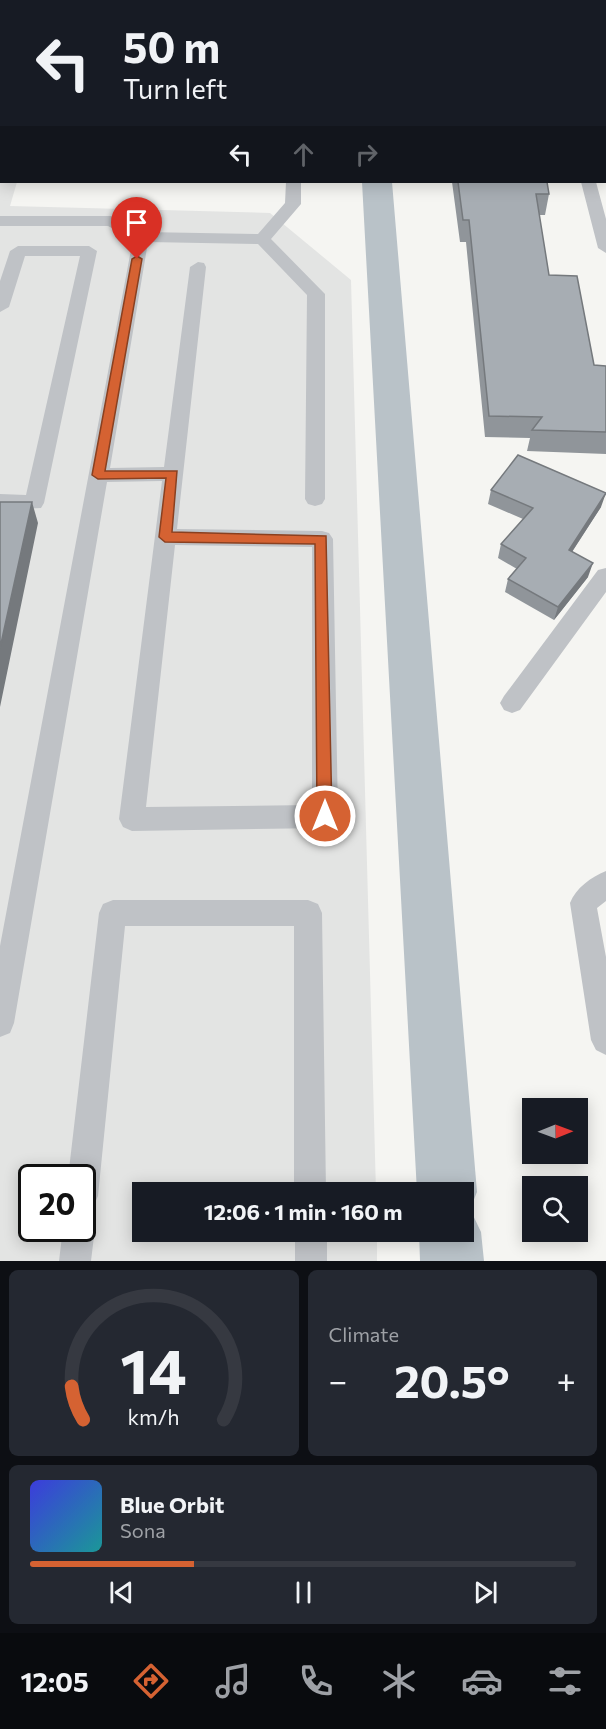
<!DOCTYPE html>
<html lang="en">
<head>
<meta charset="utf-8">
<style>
  :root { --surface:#171b24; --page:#242831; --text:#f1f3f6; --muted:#9ea1a6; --line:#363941; --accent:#d56232 }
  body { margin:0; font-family:Commissioner,sans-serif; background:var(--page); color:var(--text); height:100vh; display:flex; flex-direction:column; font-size:22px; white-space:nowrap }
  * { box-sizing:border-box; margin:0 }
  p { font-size:20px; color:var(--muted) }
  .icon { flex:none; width:33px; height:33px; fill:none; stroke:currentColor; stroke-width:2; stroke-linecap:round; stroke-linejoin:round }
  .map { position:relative; height:1261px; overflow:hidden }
  .side { display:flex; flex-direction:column; gap:9px; padding:9px; background:#0d0f14; flex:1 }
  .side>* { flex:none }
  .hud { position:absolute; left:0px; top:0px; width:606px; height:183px; box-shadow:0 3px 15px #0003; background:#171b24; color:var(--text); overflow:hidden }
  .needle { width:39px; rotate:89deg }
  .controls { position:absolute; left:522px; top:1098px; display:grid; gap:12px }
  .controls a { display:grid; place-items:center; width:66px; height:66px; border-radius:0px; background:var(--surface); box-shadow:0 3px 15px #0003; font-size:30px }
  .speed { position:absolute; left:18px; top:1164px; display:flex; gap:12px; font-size:30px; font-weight:700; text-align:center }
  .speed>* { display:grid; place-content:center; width:78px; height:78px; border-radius:50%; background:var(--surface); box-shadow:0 3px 15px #0003; line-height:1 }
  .speed .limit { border:3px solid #111; border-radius:9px; background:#fff; color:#111 }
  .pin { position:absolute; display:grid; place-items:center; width:51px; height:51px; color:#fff; margin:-62px -26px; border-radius:50% 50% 50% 0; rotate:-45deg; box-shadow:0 0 6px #0007 }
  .pin .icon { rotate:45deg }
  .me { position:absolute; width:66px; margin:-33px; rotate:0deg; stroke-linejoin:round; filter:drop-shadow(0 0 4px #0008) }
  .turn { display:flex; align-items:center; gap:21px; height:126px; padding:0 24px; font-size:27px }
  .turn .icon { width:78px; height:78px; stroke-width:2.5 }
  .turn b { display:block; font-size:42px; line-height:51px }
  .lanes { display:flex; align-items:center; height:57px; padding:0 24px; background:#0003; justify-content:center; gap:30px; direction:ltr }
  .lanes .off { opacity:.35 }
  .big { font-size:45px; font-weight:700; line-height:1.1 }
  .side .widget { flex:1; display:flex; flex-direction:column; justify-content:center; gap:9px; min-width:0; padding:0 21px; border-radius:9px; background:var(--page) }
  .side .dial { align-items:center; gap:0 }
  .dial svg { height:156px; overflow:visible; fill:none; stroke:var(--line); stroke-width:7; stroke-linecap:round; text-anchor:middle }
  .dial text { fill:var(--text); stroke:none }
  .song { display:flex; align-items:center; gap:18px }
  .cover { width:72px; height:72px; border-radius:9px; background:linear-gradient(135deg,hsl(240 70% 55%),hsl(180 70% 35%)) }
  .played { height:6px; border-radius:3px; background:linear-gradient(90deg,var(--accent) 30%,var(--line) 30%) }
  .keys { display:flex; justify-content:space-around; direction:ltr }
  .heat { display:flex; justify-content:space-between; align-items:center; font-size:33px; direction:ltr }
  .side .tiles { flex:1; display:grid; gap:9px; grid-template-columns:1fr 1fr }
  .widget:last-child { grid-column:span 2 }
  .trip { position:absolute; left:132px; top:1182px; width:342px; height:60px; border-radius:0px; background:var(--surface); box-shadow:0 3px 15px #0003; font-weight:700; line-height:60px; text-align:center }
  .tabs { display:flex; height:96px; justify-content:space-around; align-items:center; background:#090b0e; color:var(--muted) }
  .tabs .icon { width:42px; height:42px }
  .tabs .selected { color:var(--accent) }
  .tabs b { font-size:27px; color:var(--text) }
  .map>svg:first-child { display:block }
</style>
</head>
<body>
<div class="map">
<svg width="606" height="1261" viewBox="0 0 606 1261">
  <rect width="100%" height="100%" fill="#f5f5f2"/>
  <path fill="#e3e4e3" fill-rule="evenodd" d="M0 0H495L2 2V182H17L10 206 270 213 351 280 376 1192H142V1232H377V1261H0ZM32 1178H82V1228H32Z"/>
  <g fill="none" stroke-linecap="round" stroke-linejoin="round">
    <path fill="#b9c2c8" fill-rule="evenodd" d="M362 182H392L477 1192 470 1209 481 1232 484 1261H420L419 1232H464V1192H417Z"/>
    <path fill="#bfc2c6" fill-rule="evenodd" d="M470 0H482V2H470Z
      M0 61H2V69H0Z
      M0 96H2L0 105Z
      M0 124H2L0 136Z
      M604 157H606V165H604Z
      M286 182H301V204L271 239 325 294V499L322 504 315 506 308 504 305 499 307 295 258 244 148 242 110 468 164 467 190 267 198 262 204 263 206 267 177 529 322 531 329 533 333 539 338 816 334 824 325 828 132 831 123 827 119 819 162 481 107 482 14 1023 10 1033 0 1037V946L133 239 108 226H0V216H111L144 232 258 234 285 203ZM175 545 312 547V805L146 807Z
      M581 182H596L606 219V253L598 248Z
      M18 246H89L97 251 44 503 41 508 0 510V494L26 495 80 256H25L9 307 0 312V281L10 251Z
      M606 568V592L520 710 512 713 504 710 500 703 504 696 598 570Z
      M606 871V901L597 908 606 957V1055L596 1050 591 1040 570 903C576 888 591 877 606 871Z
      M113 900H308L318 904 322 913 326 1192H294V926H125L98 1196 93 1207 82 1212V1178H68L99 913 103 904Z
      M82 1213 90 1217 95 1228 91 1261H59L63 1228H82Z
      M295 1232H327V1261H295Z"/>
  </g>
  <path fill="#90959a" d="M0 0H35L34 2H2V39L0 43Z
    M604 77H606V139H604Z
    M452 182H547L549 194 545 215H539L549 275 594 365 606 366V454L527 451 530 438 485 437 466 242H460Z
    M491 490 601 507 572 552 588 577 554 620 505 592 508 579 517 569 498 558 501 544 523 519 488 504Z"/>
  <path fill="#75797d" d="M25 0H35L34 2H25Z
    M0 6 2 11V39L0 43Z
    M606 493 601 507 564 564 569 550Z
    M32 502 38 523 0 707V648Z
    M593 563 588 577 554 620 558 607Z"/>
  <path fill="#a7adb3" stroke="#75797d" stroke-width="1.5" d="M0 0H6V2H2V11L0 14Z
    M604 77H606V117H604Z
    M458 182H547L549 194H536L549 275 577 276 594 365 606 366V432L532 430 542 417 489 416 469 220H463Z
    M518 455 606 493 569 550 593 563 558 607 508 579 526 558 501 544 533 508 491 490Z
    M0 502H32L0 648Z"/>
  <path fill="#d56232" stroke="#8a4020" stroke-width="1.5" d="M137 256 142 259 105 471H177L172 532 326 536 332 816 330 821 325 823 319 821 317 816 315 544 165 542 159 537 166 478 98 479 92 475 132 259Z"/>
</svg>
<div class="controls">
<a><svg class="needle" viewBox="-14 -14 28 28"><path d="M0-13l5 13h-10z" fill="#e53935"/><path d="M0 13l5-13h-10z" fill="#9ea1a6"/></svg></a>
<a><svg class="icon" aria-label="search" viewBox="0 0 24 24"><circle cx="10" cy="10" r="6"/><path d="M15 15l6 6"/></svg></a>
</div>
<div class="speed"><div class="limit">20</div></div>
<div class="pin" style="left:137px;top:259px;background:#d93025"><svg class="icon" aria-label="arrive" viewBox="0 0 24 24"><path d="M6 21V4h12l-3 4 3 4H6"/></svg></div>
<svg class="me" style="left:325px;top:816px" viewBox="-20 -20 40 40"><circle r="17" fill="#d56232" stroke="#fff" stroke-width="3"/><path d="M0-11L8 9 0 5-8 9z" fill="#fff"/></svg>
<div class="trip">12:06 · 1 min · 160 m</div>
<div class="hud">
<div class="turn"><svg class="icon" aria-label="left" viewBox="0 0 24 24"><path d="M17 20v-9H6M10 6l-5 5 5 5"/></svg><div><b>50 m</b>Turn left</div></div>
<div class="lanes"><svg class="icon" aria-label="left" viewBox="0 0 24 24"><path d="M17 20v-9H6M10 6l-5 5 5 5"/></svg><svg class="icon off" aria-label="ahead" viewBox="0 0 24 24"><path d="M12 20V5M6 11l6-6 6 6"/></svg><svg class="icon off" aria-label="right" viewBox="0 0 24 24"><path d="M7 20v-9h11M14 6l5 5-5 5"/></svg></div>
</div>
</div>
<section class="side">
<div class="tiles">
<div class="widget dial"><svg viewBox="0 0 100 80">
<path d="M14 69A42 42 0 1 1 86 69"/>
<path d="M14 69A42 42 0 0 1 8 52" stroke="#d56232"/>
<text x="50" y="56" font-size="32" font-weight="700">14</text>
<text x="50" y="72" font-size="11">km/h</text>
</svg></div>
<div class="widget"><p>Climate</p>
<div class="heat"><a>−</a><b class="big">20.5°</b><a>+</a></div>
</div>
<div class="widget">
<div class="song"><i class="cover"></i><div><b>Blue Orbit</b><p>Sona</p></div></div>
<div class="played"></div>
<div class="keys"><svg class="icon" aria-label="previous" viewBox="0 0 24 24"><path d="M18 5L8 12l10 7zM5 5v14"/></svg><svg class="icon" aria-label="pause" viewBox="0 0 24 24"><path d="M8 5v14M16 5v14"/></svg><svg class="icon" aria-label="next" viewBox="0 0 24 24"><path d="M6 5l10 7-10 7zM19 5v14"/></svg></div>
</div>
</div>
</section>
<nav class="tabs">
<b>12:05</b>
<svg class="icon selected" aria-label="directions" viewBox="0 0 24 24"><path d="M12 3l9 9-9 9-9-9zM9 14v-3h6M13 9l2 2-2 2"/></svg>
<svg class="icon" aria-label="music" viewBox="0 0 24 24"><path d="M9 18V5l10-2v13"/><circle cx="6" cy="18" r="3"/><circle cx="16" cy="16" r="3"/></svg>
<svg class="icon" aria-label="phone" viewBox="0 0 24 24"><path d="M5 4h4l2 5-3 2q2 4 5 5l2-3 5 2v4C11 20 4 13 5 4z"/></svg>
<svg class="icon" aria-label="climate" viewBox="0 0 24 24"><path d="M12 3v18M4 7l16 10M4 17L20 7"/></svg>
<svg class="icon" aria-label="car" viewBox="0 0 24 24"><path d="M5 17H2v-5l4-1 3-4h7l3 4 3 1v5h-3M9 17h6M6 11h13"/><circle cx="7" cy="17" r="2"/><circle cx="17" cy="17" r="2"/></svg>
<svg class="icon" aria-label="filters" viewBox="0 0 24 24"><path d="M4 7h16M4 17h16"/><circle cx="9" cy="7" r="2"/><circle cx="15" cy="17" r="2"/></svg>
</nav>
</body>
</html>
